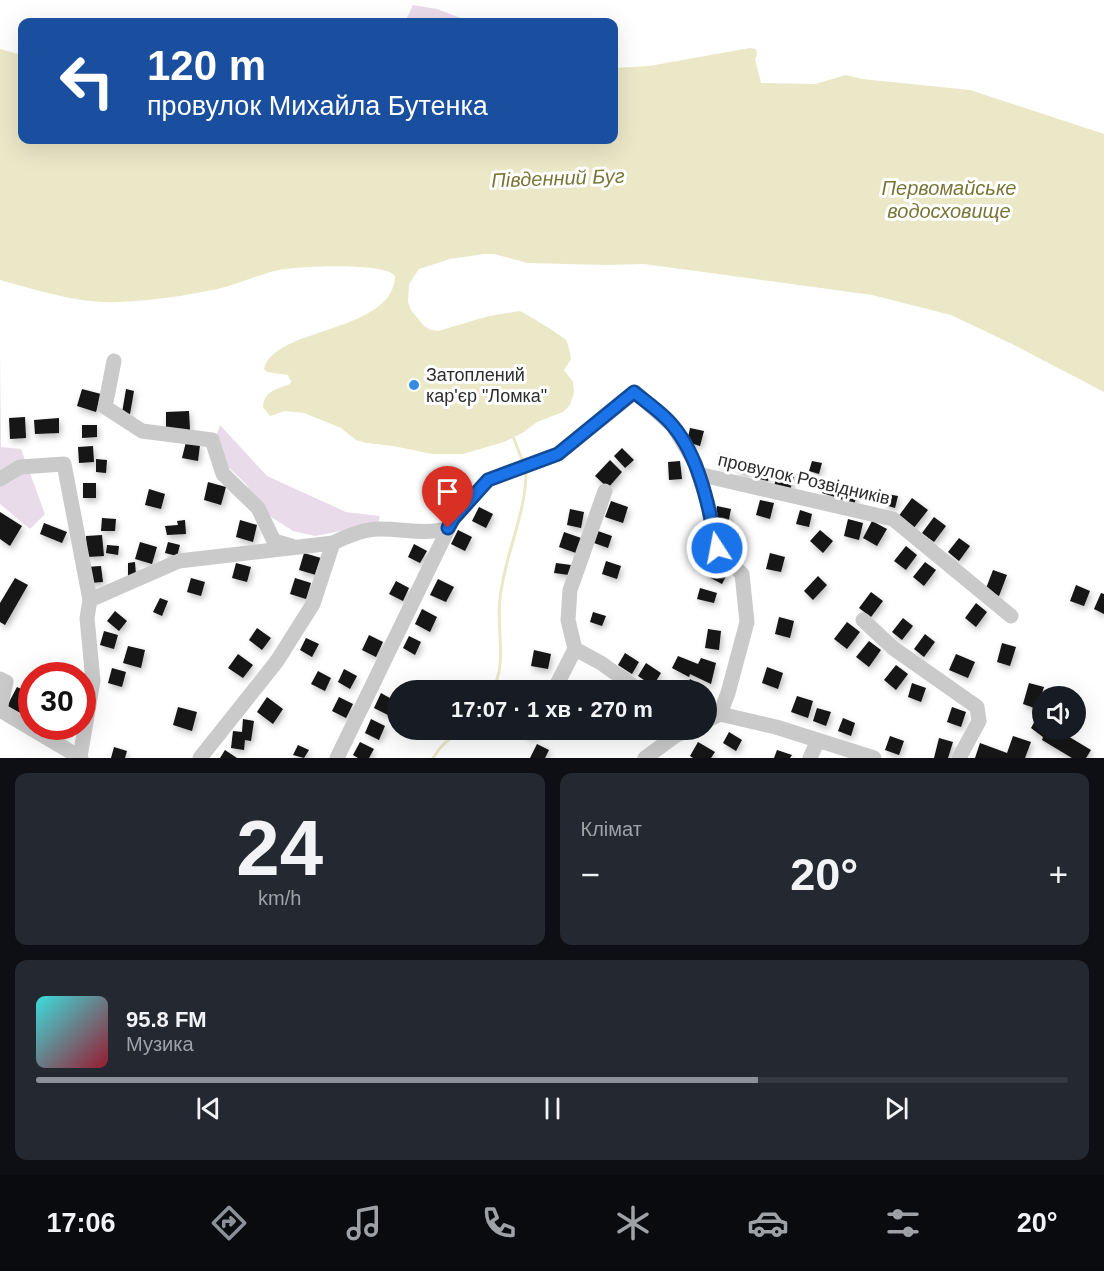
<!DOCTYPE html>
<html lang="uk">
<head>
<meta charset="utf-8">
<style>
  :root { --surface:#171b24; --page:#242831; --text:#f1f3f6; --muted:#9ea1a6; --line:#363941; --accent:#8c9099 }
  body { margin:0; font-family:Arial,sans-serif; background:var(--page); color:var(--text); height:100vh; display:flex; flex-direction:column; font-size:22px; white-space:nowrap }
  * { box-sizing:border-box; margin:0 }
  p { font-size:20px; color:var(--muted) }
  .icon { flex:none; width:33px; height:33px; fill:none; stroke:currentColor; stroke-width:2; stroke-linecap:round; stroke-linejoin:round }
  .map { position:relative; height:758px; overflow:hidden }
  .details { display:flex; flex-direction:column; gap:15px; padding:15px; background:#0d0f14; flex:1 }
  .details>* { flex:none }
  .banner { position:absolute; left:18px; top:18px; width:600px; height:126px; border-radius:12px; box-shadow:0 6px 24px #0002; background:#1a4fa0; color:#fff; overflow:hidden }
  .controls { position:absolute; left:1032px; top:686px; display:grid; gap:12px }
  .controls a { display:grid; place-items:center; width:54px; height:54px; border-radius:50%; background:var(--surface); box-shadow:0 6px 24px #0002; font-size:30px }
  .speed { position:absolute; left:18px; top:662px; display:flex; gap:12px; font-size:30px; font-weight:700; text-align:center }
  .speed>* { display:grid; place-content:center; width:78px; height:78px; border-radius:50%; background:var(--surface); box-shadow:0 6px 24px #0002; line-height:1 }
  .speed .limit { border:9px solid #d22; background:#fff; color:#111 }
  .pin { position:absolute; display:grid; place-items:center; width:51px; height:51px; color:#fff; margin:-62px -26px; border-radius:50% 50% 50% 0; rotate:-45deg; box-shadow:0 0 6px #0007 }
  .pin .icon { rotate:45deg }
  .me { position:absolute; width:66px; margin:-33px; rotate:349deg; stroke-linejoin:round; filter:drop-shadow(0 0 4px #0008) }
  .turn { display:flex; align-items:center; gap:21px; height:126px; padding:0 30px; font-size:27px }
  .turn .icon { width:78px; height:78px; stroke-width:2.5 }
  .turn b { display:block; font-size:42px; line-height:51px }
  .big { font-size:45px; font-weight:800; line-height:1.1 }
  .details .card { flex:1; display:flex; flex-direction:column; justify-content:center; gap:9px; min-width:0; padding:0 21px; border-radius:12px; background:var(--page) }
  .details .dial { align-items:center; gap:0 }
  .dial b { font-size:78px; line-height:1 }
  .song { display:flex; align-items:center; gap:18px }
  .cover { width:72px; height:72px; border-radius:9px; background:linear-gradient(135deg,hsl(180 70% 55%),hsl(350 70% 35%)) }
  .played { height:6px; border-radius:3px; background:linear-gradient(90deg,var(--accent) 70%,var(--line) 70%) }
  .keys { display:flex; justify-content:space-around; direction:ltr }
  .heat { display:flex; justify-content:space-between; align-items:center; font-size:33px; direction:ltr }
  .details .tiles { flex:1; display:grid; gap:15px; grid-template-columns:1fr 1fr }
  .card:last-child { grid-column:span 2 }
  .trip { position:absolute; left:387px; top:680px; width:330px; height:60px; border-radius:30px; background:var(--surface); box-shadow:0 6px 24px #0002; font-weight:800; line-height:60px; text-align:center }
  .tabs { display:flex; height:96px; justify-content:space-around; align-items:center; background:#090b0e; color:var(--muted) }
  .tabs .icon { width:42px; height:42px }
  .tabs .current { color:var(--accent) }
  .tabs b { font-size:27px; color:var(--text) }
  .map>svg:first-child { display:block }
</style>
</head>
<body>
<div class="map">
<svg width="1104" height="758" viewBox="0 0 1104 758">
  <defs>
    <filter id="shadow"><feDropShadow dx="2" dy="3.5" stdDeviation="3" flood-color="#0004"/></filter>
  </defs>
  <rect width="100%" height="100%" fill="#fff"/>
  <path fill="#eadbea" d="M413 5 437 9 471 22H405Z
    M0 354 1 447 21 449 45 514 30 529 0 504Z
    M220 425 267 476 346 512 380 516 378 524 315 536 293 531 271 517 245 483 227 466 216 437Z"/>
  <path fill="#eae8c7" d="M750 48 756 49 757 55 755 59 761 83 815 84 846 75 862 79 970 90 1104 134V392L1014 345 951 315 872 295 644 264 606 265 528 263 494 254H484L450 259 419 269 409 284 408 302 411 310 424 326 431 330 438 331 489 316 520 311C525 313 564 337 566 340 569 345 570 354 571 359L564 370 573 382 574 393 570 405 563 412 537 422 524 432 504 442 463 454H432L393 446 367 443 356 440 341 428 304 413 285 411 270 416 263 407C264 390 278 389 290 384L291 381 288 375 267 372 264 369C273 327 394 333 395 276 386 262 297 266 279 270 258 274 238 285 217 289 185 296 150 301 117 302 78 304 38 290 0 280V49L22 55V140H614V68L649 66Z"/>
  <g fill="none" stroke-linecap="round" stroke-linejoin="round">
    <path stroke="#eae8c7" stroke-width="3" d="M512 434 523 462
      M492 690C508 665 496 628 500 599 504 556 526 515 526 472
      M433 758 440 748 459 729"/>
  </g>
  <path fill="#141414" filter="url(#shadow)" d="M82 389 101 394 96 412 77 406Z
    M126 389 134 391 130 414 122 413Z
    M189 411 190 430 166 431V412Z
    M25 417 26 438 10 439 9 418Z
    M59 418V433L35 434 34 420Z
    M82 425H97V437L82 438Z
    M690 428 704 431 700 446 687 442Z
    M186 442 200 445 198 461 182 458Z
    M93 446 94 462 79 463 78 447Z
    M622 448 634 460 625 468 614 456Z
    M719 453 729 456 726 467 717 464Z
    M96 459 107 460 106 473 96 472Z
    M740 459 752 462 749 475 737 472Z
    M610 460 622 472 608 488 595 476Z
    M680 461 682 479 669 480 668 462Z
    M812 461 822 463 819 474 809 471Z
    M758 464 771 468 768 481 755 478Z
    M779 469 795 473 790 490 774 486Z
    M825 479 839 482 835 497 822 493Z
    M208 482 226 487 221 505 204 500Z
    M83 483H96V498H83Z
    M844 486 858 490 854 505 840 501Z
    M149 489 165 494 161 509 145 505Z
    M887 494 898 496 895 508 885 505Z
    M912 498 928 510 913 529 898 517Z
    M760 500 774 503 770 519 756 515Z
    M611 501 628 507 623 523 605 517Z
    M717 506 731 509 728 524 713 521Z
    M479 507 493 514 486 528 472 521Z
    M570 509 584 512 581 528 567 525Z
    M800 510 812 514 809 527 796 524Z
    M0 512 22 526 10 546 0 539Z
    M934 517 946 526 934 542 922 533Z
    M102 518 116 519 115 531H101Z
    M848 519 863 523 859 540 844 536Z
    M185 520 186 534 167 535 165 526 178 525 177 521Z
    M240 520 257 525 253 542 236 537Z
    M872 521 887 529 877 546 863 538Z
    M44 523 67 532 62 543 40 534Z
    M458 530 472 537 465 551 451 544Z
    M820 530 833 541 823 553 810 541Z
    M598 531 612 536 608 548 594 543Z
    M564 532 581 538 576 553 559 547Z
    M728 532 740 535 737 548 725 545Z
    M102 535 104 556 87 557 86 536Z
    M959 538 970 546 959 561 948 552Z
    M140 542 157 547 152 564 135 559Z
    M168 542 180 545 177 556 165 553Z
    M414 544 427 551 420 563 408 557Z
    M107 545 119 546 118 555 106 553Z
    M906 546 917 555 906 570 894 561Z
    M304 553 321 558 316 575 299 570Z
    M770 553 785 557 781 572 766 569Z
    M606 561 621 566 617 579 602 574Z
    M135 562 136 575 128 576V563Z
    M925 562 936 570 924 586 913 577Z
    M236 563 251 567 247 582 232 578Z
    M556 563 571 565 569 575 554 573Z
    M710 564 727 574 722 584 705 575Z
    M101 566 103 582 89 583 86 567Z
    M993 570 1007 575 999 596 985 591Z
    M818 576 827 585 813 600 804 591Z
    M15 578 28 585 5 625 0 622V603Z
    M191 578 205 582 201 596 187 592Z
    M295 578 311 583 306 599 290 594Z
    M438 579 454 587 446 602 430 595Z
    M396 581 409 588 403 601 389 594Z
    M1076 585 1090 591 1084 606 1070 601Z
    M700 588 717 593 714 603 697 599Z
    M871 592 883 601 871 617 859 608Z
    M1101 593 1104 594V614L1094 609Z
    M160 598 168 601 162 616 153 612Z
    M976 603 987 612 976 627 965 618Z
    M422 609 437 617 430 632 415 624Z
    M115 611 127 621 119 631 107 621Z
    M593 612 606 616 602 626 590 622Z
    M779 617 794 621 790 638 775 634Z
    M903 618 913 626 902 640 892 632Z
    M847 622 860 632 847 649 834 639Z
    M257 628 271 638 262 650 249 640Z
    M708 629 721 631 719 650 705 648Z
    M104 631 118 635 114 649 100 645Z
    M925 634 935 642 924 657 914 649Z
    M369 635 383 642 376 657 362 650Z
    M409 636 421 642 415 655 403 648Z
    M306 638 319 644 312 657 300 650Z
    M869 641 881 650 869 667 856 657Z
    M1002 643 1016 647 1010 666 997 662Z
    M128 646 145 650 141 668 123 663Z
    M534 650 551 654 548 669 531 666Z
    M625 653 639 662 632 674 618 665Z
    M238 654 253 665 243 678 228 668Z
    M956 654 975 662 968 678 949 670Z
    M678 656 698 664 701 658 716 663 711 684 690 674 689 677 672 668Z
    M646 663 661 673 653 686 638 676Z
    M896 665 908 674 896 690 884 680Z
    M767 667 783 673 778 689 762 683Z
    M112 668 126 672 122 687 108 683Z
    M344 669 357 676 350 689 338 682Z
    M318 671 331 678 325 691 311 684Z
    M690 679 708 690H684Z
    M566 683 577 684V690H565Z
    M912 683 926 688 921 702 908 697Z
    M1029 683 1044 687 1037 709 1023 704Z
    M17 687 32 694V719L7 706Z
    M381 693 395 701 388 715 374 708Z
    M797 696 813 701 808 718 791 712Z
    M267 697 283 709 273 724 257 712Z
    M339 697 353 704 346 718 332 711Z
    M178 707 197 712 192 731 173 725Z
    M952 707 966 712 961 727 947 722Z
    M817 708 831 712 826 726 813 721Z
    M1037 717 1042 720V729H1056L1091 750 1086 758H1072L1042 740 1043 737 1031 728Z
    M843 718 855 723 851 736 838 731Z
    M243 719 254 721 251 741 245 740 244 750 231 748 233 731 242 732Z
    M371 719 385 726 379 740 365 733Z
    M45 726H70L64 736Z
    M525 729H538L535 738 524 735Z
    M729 732 742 740 736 751 723 743Z
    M890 736 904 741 899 755 885 750Z
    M1013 736 1031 742 1025 758H975L980 743 1007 753Z
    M939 738 953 742 948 758H934Z
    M360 742 374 749 369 758H358L353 755Z
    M698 742 715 752 711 758H693L690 756Z
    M537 744 549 750 545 758H530Z
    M298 745 309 750 304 758 293 755Z
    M114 747 127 751 125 758H111Z
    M225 750 237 758H220Z
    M777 750 792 755 790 758H774Z"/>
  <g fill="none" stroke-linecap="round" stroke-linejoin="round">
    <path stroke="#cacaca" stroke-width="15" d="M114 361 105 407 142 431 212 440 223 474 258 508 274 541 291 546
      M698 474 893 519 1011 616
      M0 479 20 467 64 464 90 600 87 618 93 681 80 757
      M605 491 570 590 568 620 575 649 601 663 639 690
      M90 600 179 561 333 543C347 536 366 528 382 529 404 529 427 535 448 528
      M863 620 893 648 977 707 979 721 959 758
      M0 679 6 682 0 710 81 758
      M554 690 575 649
      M706 721 720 714 776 727 874 758
      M200 758 277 661 313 604 333 543
      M337 758 453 519 488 480 558 454 635 392 673 426 695 463 708 504 716 548 742 574 747 622 728 693 720 714
      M645 758 675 736 690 729
      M810 758 818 740"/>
  </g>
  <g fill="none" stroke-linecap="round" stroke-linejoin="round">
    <defs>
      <path id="route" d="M448 528 453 519 488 480 558 454 634 392C647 403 663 413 673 426 700 458 709 508 717 548"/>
    </defs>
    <use href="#route" stroke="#114b97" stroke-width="15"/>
    <use href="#route" stroke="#1a73e8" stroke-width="10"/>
  </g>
  <circle fill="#348de0" stroke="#fff" stroke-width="2" cx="414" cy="385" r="6"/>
  <g text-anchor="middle" stroke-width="6" stroke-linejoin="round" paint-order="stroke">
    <g font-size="18" fill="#2d2d2d" stroke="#fff" text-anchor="start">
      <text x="426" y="381">Затоплений<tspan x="426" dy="21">кар'єр "Ломка"</tspan></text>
    </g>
    <g font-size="18" fill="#2d2d2d" stroke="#fff">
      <text transform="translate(804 479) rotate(13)" y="6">провулок Розвідників</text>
    </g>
    <g font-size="20" font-style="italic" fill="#7a7637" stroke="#fff">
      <text transform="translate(558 178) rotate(-2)" y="7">Південний Буг</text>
      <text x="949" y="195">Первомайське<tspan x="949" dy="23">водосховище</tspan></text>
    </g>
  </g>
</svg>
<div class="controls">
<a><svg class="icon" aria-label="sound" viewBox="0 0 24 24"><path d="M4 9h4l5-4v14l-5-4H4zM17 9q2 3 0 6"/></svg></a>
</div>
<div class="speed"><div class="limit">30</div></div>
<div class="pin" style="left:448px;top:528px;background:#d93025"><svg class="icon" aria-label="arrive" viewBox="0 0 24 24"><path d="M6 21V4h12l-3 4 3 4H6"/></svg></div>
<svg class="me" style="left:717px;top:548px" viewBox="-20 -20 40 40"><circle r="17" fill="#1a73e8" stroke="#fff" stroke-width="3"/><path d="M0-11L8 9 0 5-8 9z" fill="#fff"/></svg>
<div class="trip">17:07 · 1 хв · 270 m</div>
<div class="banner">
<div class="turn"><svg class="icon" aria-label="left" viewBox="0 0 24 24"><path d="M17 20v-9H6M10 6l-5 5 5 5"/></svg><div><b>120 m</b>провулок Михайла Бутенка</div></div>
</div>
</div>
<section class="details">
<div class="tiles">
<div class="card dial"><b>24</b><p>km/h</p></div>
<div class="card"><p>Клімат</p>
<div class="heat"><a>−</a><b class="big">20°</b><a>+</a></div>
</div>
<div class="card">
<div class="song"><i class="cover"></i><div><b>95.8 FM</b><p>Музика</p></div></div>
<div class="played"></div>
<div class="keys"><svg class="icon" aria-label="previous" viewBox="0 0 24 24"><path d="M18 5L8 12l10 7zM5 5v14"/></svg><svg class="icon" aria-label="pause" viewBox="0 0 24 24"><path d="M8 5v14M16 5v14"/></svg><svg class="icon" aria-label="next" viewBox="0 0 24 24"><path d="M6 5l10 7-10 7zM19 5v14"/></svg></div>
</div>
</div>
</section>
<nav class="tabs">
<b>17:06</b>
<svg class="icon current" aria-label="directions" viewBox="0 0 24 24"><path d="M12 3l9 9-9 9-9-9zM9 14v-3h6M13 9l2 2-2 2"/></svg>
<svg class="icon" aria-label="music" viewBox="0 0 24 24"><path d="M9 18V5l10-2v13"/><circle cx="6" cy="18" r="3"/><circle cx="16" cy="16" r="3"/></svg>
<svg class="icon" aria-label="phone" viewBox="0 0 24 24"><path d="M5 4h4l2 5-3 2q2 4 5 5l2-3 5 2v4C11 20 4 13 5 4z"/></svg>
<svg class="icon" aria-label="climate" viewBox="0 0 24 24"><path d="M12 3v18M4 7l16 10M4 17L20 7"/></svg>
<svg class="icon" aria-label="car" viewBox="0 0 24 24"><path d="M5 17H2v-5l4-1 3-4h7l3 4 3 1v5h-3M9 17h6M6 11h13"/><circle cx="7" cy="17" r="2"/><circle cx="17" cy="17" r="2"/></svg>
<svg class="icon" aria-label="filters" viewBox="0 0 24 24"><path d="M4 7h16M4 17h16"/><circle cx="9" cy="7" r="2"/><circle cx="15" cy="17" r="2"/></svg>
<b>20°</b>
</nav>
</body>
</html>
